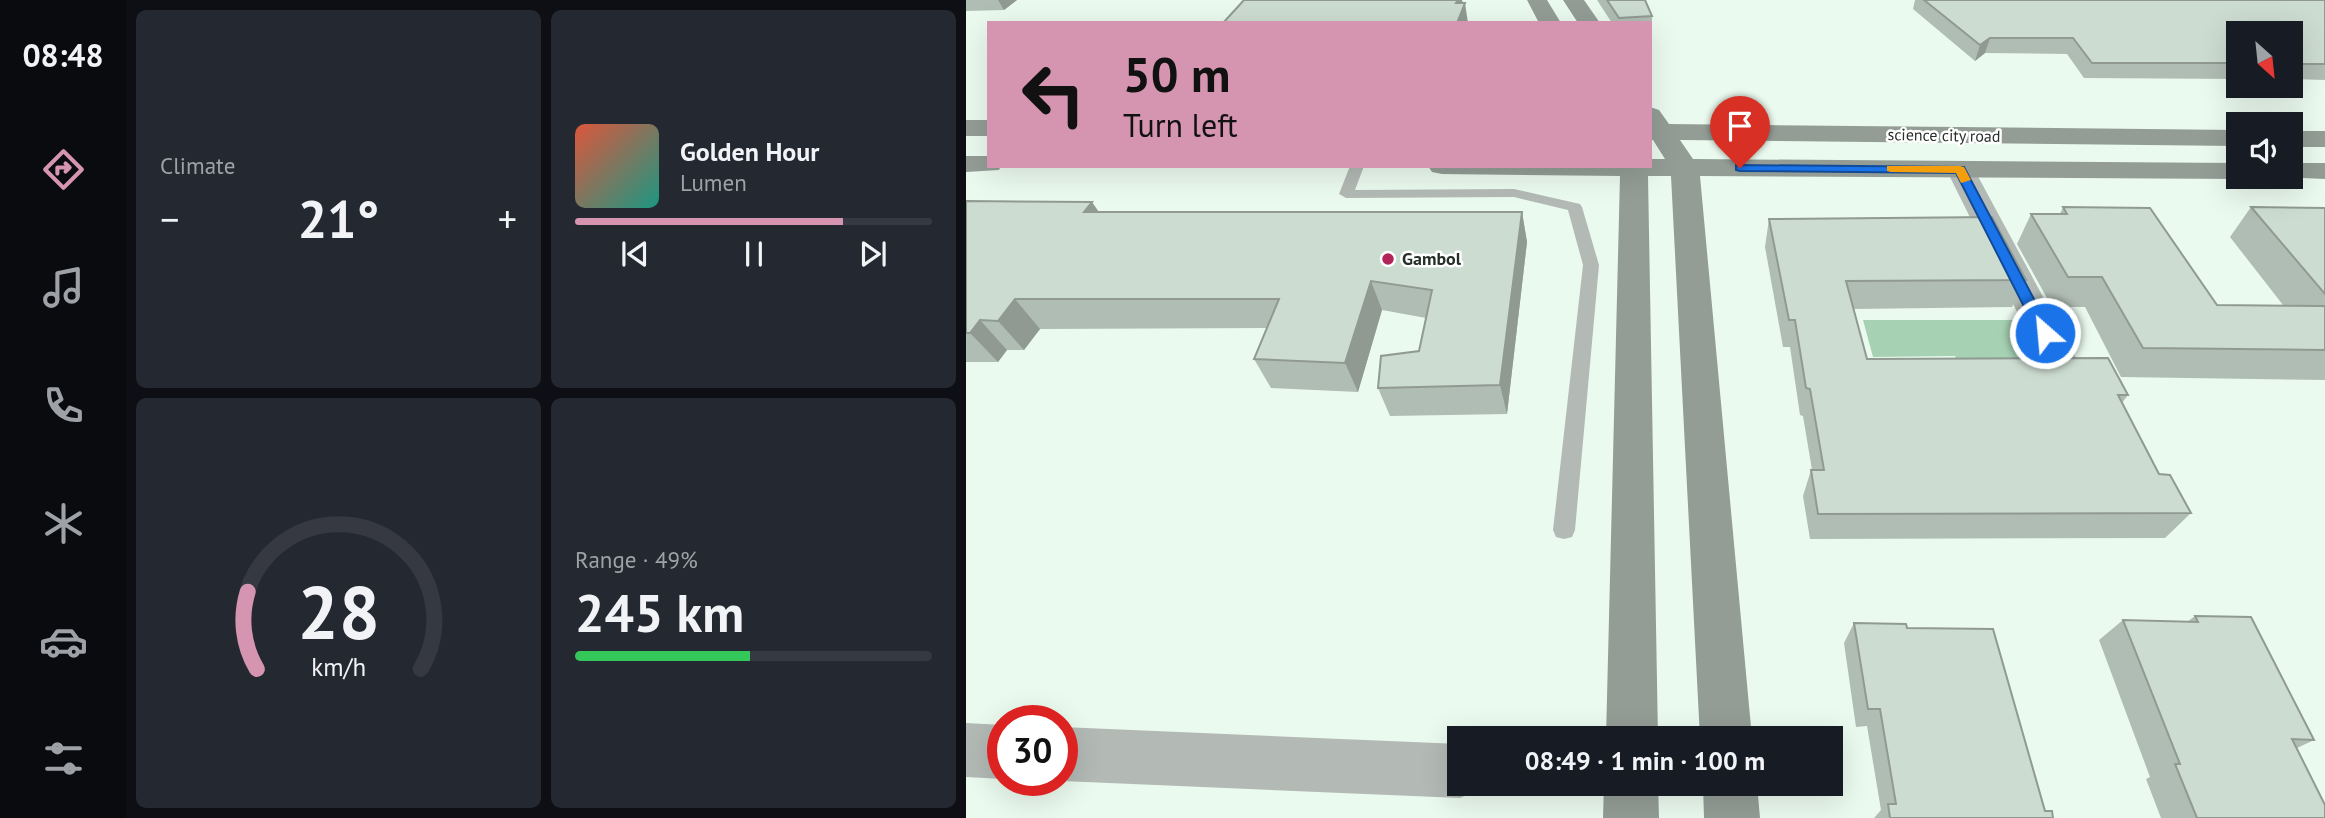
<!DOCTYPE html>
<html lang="en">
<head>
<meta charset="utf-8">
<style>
  :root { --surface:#171b24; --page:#242831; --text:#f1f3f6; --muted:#9ea1a6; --line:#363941; --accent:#d595b0 }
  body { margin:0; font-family:"PT Sans",sans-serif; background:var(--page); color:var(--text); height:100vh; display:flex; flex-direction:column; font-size:26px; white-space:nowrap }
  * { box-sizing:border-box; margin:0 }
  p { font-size:23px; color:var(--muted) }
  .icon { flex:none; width:38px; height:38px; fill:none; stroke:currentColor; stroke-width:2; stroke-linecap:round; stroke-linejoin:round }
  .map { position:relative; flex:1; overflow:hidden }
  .drawer { display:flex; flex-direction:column; gap:10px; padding:10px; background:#0d0f14; width:840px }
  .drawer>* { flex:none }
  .banner { position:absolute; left:21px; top:21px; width:665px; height:147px; border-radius:0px; box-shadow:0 7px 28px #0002; background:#d595b0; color:#111; overflow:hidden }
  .needle { width:46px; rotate:153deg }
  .buttons { position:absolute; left:1260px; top:21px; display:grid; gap:14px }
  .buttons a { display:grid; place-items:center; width:77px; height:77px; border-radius:0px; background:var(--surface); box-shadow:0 7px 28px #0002; font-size:35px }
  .speed { position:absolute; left:21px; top:705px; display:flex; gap:14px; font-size:35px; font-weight:700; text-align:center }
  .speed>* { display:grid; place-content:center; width:91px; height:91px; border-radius:50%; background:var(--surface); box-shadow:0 7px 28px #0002; line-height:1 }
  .speed .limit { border:10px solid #d22; background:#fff; color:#111 }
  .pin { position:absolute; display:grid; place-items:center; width:60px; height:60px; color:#fff; margin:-72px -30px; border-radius:50% 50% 50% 0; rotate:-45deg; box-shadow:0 0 7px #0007 }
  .pin .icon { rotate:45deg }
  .me { position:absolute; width:77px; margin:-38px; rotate:333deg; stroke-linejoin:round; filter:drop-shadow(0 0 5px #0008) }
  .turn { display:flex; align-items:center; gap:24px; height:147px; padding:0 21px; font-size:32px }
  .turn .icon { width:91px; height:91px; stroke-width:2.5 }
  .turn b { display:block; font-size:49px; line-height:60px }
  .big { font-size:52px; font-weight:700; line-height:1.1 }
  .drawer .widget { flex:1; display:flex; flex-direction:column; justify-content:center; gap:10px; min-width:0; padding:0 24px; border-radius:10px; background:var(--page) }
  .drawer .dial { align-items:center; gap:0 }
  .dial svg { height:182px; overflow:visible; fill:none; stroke:var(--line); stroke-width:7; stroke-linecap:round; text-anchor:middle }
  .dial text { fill:var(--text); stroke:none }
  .song { display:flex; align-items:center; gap:21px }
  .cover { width:84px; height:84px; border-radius:10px; background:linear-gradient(135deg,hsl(10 70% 55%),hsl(170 70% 35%)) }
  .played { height:7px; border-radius:4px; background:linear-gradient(90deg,var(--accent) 75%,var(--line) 75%) }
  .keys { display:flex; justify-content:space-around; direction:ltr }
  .heat { display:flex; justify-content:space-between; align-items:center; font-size:38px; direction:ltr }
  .charge { height:10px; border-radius:5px; background:linear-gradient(90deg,#34c759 49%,var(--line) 0) }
  .drawer .tiles { flex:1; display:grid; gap:10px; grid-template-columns:repeat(2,1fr) }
  .trip { position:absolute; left:481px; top:726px; width:396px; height:70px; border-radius:0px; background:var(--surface); box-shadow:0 7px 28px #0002; font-weight:700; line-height:70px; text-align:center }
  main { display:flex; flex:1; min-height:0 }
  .dock { display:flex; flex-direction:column; width:126px; justify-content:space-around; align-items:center; background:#090b0e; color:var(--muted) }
  .dock .icon { width:49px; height:49px }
  .dock .on { color:var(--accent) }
  .dock b { font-size:32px; color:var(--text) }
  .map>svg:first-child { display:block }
</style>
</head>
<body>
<main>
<nav class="dock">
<b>08:48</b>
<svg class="icon on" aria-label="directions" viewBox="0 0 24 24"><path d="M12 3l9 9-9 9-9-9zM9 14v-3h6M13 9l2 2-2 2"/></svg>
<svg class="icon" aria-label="music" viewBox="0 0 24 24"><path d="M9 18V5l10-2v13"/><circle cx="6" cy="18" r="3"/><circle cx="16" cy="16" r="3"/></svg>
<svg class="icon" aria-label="phone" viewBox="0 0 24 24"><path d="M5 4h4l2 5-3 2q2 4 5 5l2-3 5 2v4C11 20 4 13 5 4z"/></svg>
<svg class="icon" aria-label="climate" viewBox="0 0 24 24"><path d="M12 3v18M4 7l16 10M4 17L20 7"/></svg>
<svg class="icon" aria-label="car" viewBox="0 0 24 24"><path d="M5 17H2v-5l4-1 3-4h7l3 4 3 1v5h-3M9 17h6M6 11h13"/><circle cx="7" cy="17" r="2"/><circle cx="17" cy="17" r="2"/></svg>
<svg class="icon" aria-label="filters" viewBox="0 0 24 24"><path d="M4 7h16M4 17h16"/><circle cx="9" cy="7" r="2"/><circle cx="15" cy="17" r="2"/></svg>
</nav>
<section class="drawer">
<div class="tiles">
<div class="widget"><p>Climate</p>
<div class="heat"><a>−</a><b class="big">21°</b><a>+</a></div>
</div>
<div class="widget">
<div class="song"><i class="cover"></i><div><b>Golden Hour</b><p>Lumen</p></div></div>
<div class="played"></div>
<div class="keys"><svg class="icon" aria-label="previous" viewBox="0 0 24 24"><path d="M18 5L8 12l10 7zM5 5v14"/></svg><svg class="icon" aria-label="pause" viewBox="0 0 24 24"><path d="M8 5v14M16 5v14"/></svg><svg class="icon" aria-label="next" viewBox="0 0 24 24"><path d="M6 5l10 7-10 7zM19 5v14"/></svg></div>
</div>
<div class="widget dial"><svg viewBox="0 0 100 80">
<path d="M14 69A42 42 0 1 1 86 69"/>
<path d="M14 69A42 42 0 0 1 10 35" stroke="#d595b0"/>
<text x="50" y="56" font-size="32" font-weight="700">28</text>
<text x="50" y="72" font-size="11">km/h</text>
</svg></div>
<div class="widget"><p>Range · 49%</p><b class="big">245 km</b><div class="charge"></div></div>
</div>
</section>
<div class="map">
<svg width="1359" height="818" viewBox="0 0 1359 818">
  <rect width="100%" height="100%" fill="#ebfaef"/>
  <path fill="#a6d1b3" d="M897 320H1067L1089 366H993L989 356 907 357Z"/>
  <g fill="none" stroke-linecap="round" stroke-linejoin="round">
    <path fill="#b3bab5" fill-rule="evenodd" d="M384 166H398L389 190 548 189 614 204 616 207 633 265 609 530 606 537 598 539 590 537 587 530 617 265 602 210 548 197 380 198 373 194Z"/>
    <path fill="#b3bab5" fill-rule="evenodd" d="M994 161 1004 163 1008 169 1109 356 1104 365 1091 369 1078 365 1073 356 980 169 984 163Z
      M0 723 37 725V779L0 777Z
      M96 727 494 744V784H516L513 790 494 798 96 781Z"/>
    <path fill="#939d96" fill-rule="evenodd" d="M561 0H581L595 23H573Z
      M597 0H618L634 23H612Z
      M684 107 693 110 703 124 1272 130V146L714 140 727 159 1272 163V177H1282L1272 179 734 176 786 738H734L705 176H682L692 738H640L654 176 476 174 466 172 462 166H684V159H699L687 140H684Z
      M0 120H23V136H0Z
      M1325 131H1359V147H1325Z
      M0 156H23V166H35L33 170 0 172Z
      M1325 163H1359V179L1315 177H1325Z
      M638 784H692L693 818H637Z
      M737 784H791L794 818H738Z"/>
  </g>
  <path fill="#b0bdb4" d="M0 0H51L38 10 0 11Z
    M631 0H679L686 16V32H684V23H646Z
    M949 0H1359V80L1325 79V33H1272V79L1118 78 1101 54 1019 53 1009 61 947 9Z
    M0 201 133 212H556L561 242 541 414 424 416 412 388 453 351 460 318 416 310 392 392 305 388 288 359 301 328 74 329 58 350H41L32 362H0Z
    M1097 207 1251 305H1317L1264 237 1285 207 1359 208V380L1155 377 1119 307H1086L1051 244 1065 214H1094Z
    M803 219 1060 280 1046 307 887 309 901 359 1162 395 1156 403 1193 474 1225 513 1199 538 844 539 837 496 845 470H846L837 416 834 415 824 347H817L799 247Z
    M1229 616 1348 740 1331 748 1359 818H1195L1180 779 1184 777 1133 640 1157 620 1221 622Z
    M888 623 941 628 1079 811 1087 818H908L915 810 901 726 890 727 878 643Z"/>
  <path fill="#909a92" d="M32 0H51L38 10Z
    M486 0H496L498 6 499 3 502 23H490Z
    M1024 38 1019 53 1009 61 1014 45Z
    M126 202 146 231 118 212Z
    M556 212 561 242 541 414 534 385Z
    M405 281 416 310 392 392 379 363Z
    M49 299 74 329 58 350 32 321Z
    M14 320 41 350 32 362 4 333Z"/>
  <path fill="#cddcd1" stroke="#909a92" stroke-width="2" d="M278 0H492L490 3H499L491 23H257Z
    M641 0H679L686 16 653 18Z
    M958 0H1359V64H1325V33H1272V63H1126L1107 38H1024L1014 45Z
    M0 201 126 202 118 212H556L534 385 412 388 415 356 453 351 466 290 405 281 379 363 288 359 313 299H49L32 321 14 320 4 333H0Z
    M1097 207 1184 208 1251 305 1359 306V350L1177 348 1136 277H1102L1065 214H1101Z
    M1285 207 1359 208V294Z
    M1026 217 1060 280 880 281 901 359 1142 358 1162 395H1152L1193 474 1204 475 1225 513 852 514 845 470H858L844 389 840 388 829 320H823L803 219Z
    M1229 616 1285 617 1348 740 1326 739 1359 805V818H1231L1209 764H1214L1157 620 1232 622Z
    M888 623 940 624 941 628 1027 629 1079 811H1086L1087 818H924L922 804H930L914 709H902Z"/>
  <path fill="#1a73e8" stroke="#114b97" stroke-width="2" d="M770 165 998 167 1086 333 1084 336H1073L990 173 774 171 770 170Z"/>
  <path fill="#f59e0b" d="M921 166H994L998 167 1005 180 995 183 990 173 925 172 921 171Z"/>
  <circle fill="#b2235a" stroke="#fff" stroke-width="2.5" cx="422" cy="259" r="7"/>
  <g text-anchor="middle" stroke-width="5" stroke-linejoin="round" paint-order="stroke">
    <g font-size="16" fill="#282e2a" stroke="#fff">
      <text transform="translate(978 135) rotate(1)" y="6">science city road</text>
    </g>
    <g font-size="18" font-weight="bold" fill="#282e2a" stroke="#fff" text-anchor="start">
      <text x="436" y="265">Gambol</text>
    </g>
  </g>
</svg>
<div class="buttons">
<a><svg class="needle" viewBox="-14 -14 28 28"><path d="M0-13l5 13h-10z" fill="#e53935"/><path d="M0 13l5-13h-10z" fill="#9ea1a6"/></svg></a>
<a><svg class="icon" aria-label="sound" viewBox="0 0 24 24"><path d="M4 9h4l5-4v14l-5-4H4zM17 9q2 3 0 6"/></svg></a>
</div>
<div class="speed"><div class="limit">30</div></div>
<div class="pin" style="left:774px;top:168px;background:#d93025"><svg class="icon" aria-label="arrive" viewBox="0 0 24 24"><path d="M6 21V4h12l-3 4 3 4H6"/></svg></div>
<svg class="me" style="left:1079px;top:333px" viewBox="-20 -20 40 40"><circle r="17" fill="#1a73e8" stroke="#fff" stroke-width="3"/><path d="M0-11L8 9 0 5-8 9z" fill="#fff"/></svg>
<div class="trip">08:49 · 1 min · 100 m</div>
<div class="banner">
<div class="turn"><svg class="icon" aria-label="left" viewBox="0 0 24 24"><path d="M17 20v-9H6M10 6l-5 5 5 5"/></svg><div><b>50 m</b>Turn left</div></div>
</div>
</div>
</main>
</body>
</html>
